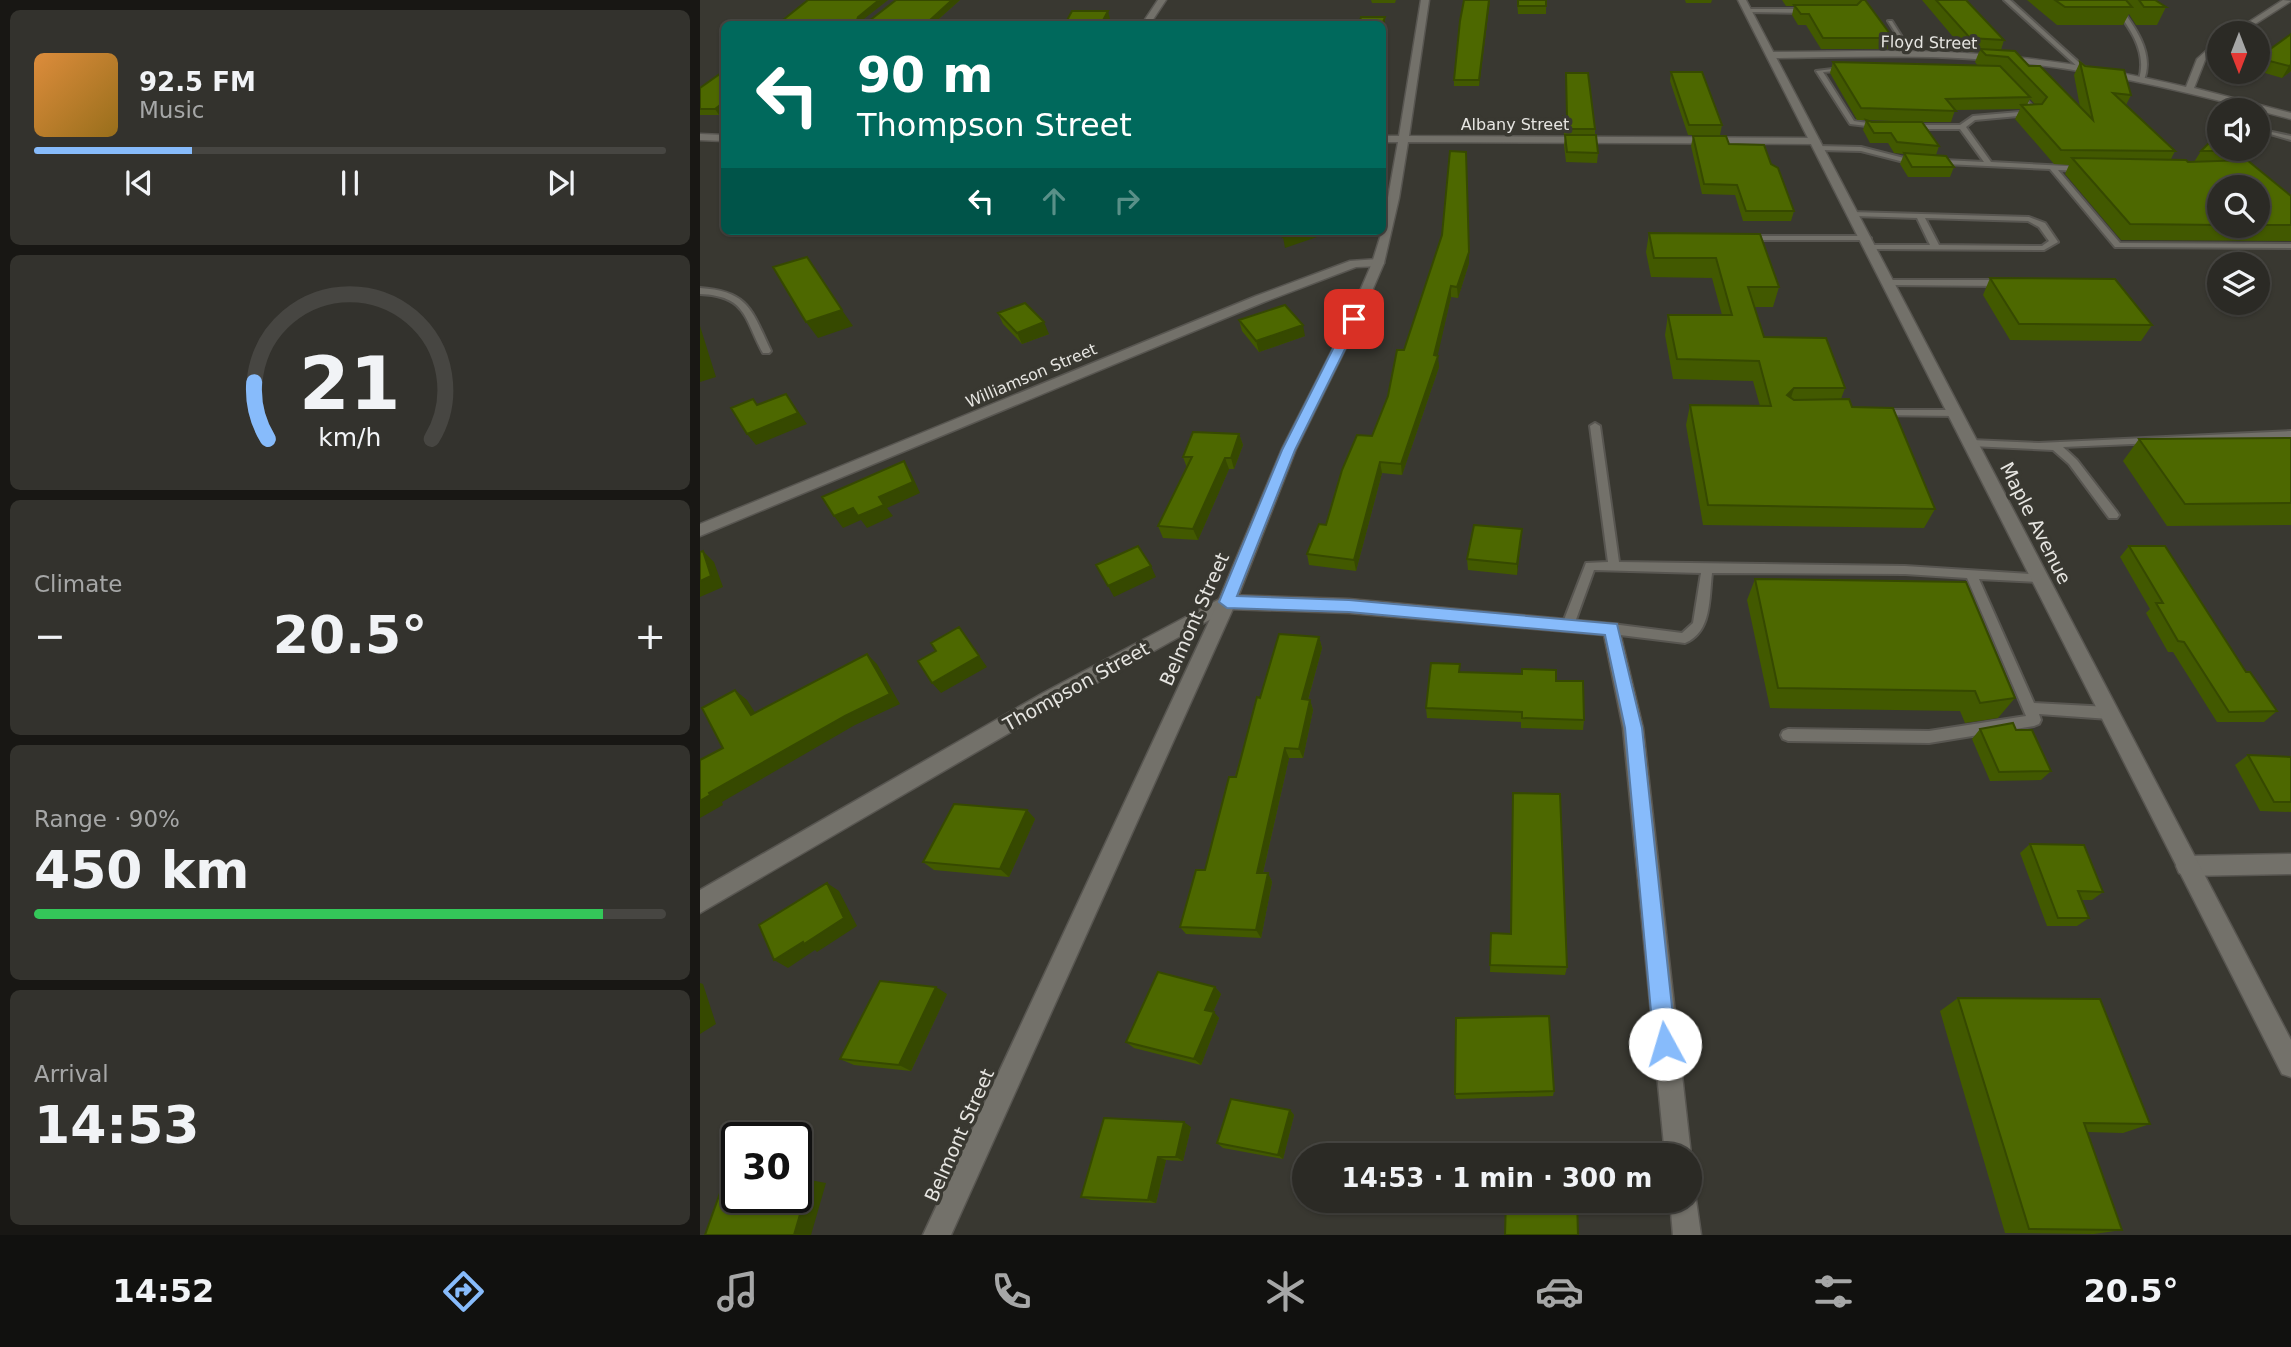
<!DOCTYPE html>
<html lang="en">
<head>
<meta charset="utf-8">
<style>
  :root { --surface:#2b2a25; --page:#33322d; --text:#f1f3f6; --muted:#a6a7a7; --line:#474642; --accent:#87bbfb }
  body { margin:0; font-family:"DejaVu Sans",sans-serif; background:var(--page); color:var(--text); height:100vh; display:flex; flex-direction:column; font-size:26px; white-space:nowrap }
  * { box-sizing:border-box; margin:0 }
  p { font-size:23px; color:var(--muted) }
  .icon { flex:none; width:38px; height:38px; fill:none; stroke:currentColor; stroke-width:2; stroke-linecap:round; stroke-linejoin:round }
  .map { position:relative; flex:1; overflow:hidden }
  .details { display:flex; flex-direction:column; gap:10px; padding:10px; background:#181714; width:700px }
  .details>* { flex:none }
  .guide { position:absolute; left:21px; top:21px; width:665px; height:214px; border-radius:10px; box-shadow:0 2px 5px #0004,0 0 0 2px var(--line); background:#00695c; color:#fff; overflow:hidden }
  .needle { width:46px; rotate:180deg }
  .fabs { position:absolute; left:1507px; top:21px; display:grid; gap:14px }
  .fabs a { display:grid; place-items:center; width:63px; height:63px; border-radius:50%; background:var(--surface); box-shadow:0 2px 5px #0004,0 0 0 2px var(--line); font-size:35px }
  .speed { position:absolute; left:21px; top:1122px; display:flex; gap:14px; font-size:35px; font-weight:700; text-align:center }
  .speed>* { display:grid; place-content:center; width:91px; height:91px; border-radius:50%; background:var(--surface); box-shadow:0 2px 5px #0004,0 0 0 2px var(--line); line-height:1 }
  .speed .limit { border:4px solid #111; border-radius:10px; background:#fff; color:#111 }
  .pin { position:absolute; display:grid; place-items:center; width:60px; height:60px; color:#fff; margin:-30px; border-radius:14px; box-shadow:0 4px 10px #0006 }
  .me { position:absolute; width:77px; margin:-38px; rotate:354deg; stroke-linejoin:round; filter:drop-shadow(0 0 5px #0008) }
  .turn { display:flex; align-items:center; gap:24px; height:147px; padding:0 21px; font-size:32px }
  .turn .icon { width:91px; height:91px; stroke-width:2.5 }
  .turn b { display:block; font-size:49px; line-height:60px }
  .lanes { display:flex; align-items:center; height:66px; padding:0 21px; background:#0003; justify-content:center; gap:35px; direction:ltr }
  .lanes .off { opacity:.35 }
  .big { font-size:52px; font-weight:700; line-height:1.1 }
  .details .tile { flex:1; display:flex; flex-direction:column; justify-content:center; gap:10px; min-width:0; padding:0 24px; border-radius:10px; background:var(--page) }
  .details .dial { align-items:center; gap:0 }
  .dial svg { height:182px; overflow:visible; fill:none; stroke:var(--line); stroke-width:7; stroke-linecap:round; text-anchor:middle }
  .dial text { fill:var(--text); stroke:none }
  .song { display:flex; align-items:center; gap:21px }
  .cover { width:84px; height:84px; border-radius:10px; background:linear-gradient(135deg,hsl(30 70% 55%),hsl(40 70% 35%)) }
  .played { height:7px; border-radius:4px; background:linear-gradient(90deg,var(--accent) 25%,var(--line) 25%) }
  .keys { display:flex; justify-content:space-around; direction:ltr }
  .heat { display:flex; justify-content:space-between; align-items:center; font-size:38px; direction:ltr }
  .charge { height:10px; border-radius:5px; background:linear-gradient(90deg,#34c759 90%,var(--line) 0) }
  .trip { position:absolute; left:592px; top:1143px; width:410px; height:70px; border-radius:35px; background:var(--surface); box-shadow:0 2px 5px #0004,0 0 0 2px var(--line); font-weight:700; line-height:70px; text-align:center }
  .dock { display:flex; height:112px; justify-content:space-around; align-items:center; background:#11110f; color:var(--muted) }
  .dock .icon { width:49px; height:49px }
  .dock .selected { color:var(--accent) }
  .dock b { font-size:32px; color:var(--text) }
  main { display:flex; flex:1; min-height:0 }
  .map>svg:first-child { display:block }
</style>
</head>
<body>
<main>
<section class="details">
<div class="tile">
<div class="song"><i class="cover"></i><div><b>92.5 FM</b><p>Music</p></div></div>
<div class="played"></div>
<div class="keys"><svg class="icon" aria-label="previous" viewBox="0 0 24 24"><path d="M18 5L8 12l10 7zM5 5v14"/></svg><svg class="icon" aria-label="pause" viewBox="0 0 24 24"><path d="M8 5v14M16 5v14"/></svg><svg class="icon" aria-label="next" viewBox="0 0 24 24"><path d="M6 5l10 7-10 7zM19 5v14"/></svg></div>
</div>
<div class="tile dial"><svg viewBox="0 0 100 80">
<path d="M14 69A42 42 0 1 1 86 69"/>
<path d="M14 69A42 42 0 0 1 8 44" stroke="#87bbfb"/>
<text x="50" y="56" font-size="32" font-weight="700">21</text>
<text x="50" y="72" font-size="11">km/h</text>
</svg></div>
<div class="tile"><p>Climate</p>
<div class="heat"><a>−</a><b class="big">20.5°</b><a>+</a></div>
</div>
<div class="tile"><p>Range · 90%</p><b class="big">450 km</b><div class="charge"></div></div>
<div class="tile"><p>Arrival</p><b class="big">14:53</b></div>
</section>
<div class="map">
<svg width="1591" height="1235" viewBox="0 0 1591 1235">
  <rect width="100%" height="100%" fill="#393831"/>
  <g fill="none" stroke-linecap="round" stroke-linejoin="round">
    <defs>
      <path id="service" d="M1304 0H1310L1384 67V69H1380Z
        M1411 0H1417L1416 2C1433 24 1455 52 1444 80L1439 79C1448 50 1427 24 1410 2Z
        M1048 9H1108L1111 11 1108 13 1046 12Z
        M1188 21H1192L1214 56H1210Z
        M1149 67 1147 70 1123 72 1154 121 1181 125 1184 127 1183 128 1150 124 1116 71Z
        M1317 90 1338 112V114L1275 120 1266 127 1291 162 1386 167 1387 169 1383 171 1358 170 1420 243 1591 244V248L1418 247H1415L1350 169 1204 162 1161 151 1119 150 1116 148 1119 146 1161 147 1204 158 1284 162 1260 129H1210L1207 127 1210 125H1260L1273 116 1331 111 1314 92Z
        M1567 131 1591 136V140L1567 133Z
        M1151 212 1329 217 1345 223 1358 242 1344 250 1171 249H1168V245H1230L1217 218 1154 216H1151ZM1225 218 1328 221 1339 227 1349 241 1342 246 1239 245Z
        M1041 236H1167L1171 238 1167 240H1041Z
        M1189 280H1304L1308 283 1304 286 1186 285V281Z
        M0 288C49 291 52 311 71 351L69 353H63C44 318 47 296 0 294Z
        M1179 410H1256L1261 413 1256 416 1175 415V411Z
        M895 423 900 426 919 562 1205 566 1344 575 1346 578 1340 582 1279 579 1334 703 1409 707 1414 709 1416 713 1414 717 1409 719 1339 714 1341 720 1339 724 1334 726 1229 743 1088 741 1083 739 1081 735 1083 731 1088 729 1229 731 1326 716 1267 578 1205 574 1012 573C1009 598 1012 632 985 643L912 634 908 632 906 629 908 626 912 624 982 633 993 623 1001 573 894 570 874 625 872 628H864L862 625 886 563 908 562 890 426Z
        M1591 431V437L1363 447 1377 460 1417 512 1419 515 1417 518H1409L1369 464 1353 450 1271 446 1266 443 1271 440 1339 443Z"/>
      <path id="minor" d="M458 0H466L450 24H442Z
        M1583 0 1591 1 1541 33H1532Z
        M1516 42H1519V48L1505 60 1494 88 1591 113V119C1498 95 1406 71 1310 62 1231 54 1151 57 1071 58L1067 55 1071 52C1141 52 1210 49 1280 54 1350 59 1418 71 1486 87L1497 59Z
        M678 259 684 263 682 266 656 267 564 302 0 536V524L556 296 650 261Z
        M527 595 649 599 918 624 943 728 991 1155 989 1161V1155H965L923 728 904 635 649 613 529 609 357 705 0 913V890L343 693Z
        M1591 854V874L1487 876 1479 873 1476 866 1479 859 1487 856Z
        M989 1189 996 1200 1001 1235H973L970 1200H989Z"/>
      <path id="tertiary" d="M721 0H729L709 136 1115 138 1120 141 1115 144 708 142 699 198 684 263 660 319 596 449 536 602 251 1235H223L518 602 582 449 648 319 672 263 682 231 698 142H682V136H699Z
        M0 134 24 135V141L0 140Z"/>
      <path id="secondary" d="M1038 0H1046L1591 1040V1077L1582 1074Z"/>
    </defs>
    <use href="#service" stroke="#585651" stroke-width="4"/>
    <use href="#minor" stroke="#585651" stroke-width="3"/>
    <use href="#tertiary" stroke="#585651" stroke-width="3"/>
    <use href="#secondary" stroke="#585651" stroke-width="3"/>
    <use href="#service" fill="#73716a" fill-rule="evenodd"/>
    <use href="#minor" fill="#73716a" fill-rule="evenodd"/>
    <use href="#tertiary" fill="#73716a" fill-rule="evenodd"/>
    <use href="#secondary" fill="#73716a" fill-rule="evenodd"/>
  </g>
  <path fill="#425900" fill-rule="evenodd" d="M108 0H188L162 20 169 21 260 0 233 24H78Z
    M671 0H696L695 3H672Z
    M764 0H790L779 86H754V80Z
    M817 0H846V14H818Z
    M985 0H1012L1011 3H986Z
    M1082 0H1165L1193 38 1190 49H1121L1106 25H1098L1092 15 1094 6H1086Z
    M1222 0H1266L1304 40 1301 50 1329 66 1380 107 1374 75 1380 62 1385 66 1431 95 1426 105 1475 151 1471 159 1494 162 1501 151H1540L1534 161 1591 196V241L1421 240 1365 174 1369 165 1354 164 1315 119 1320 109 1255 110 1251 122H1222L1239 146 1236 155 1254 167 1250 177H1208L1200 164 1204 154 1194 153 1188 143H1170L1163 130 1166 120H1157L1130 73 1133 62 1278 66 1275 62 1279 52 1265 51ZM1330 99 1335 104 1327 105ZM1166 120 1221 122H1172ZM1519 187 1558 226H1519Z
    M1327 0H1455L1466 7 1457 25H1436L1429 14 1423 25H1357Z
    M1591 34V71L1582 78 1558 71V58Z
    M24 71V110L19 115H0V88Z
    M971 72 1022 125 1020 135H988L970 81Z
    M863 116 895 129V134H864Z
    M865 135 898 153 897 163 866 162 864 145Z
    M993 136 1029 144 1071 164 1094 211 1091 221H1043L1035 195 1002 194 991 146Z
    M949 233 1060 234 1079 287 1073 307H1055L1064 337 1145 388 1141 399 1152 407 1235 509 1224 528 1003 525 986 425 990 405 1060 406 1053 381 973 379 965 335 968 315H1022L1012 278 951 277 946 252Z
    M742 235 769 263 758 298 751 297 737 356 739 367 702 475 682 473 656 571 609 565 607 554 626 525 672 436 688 396Z
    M1290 278 1452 325 1441 341 1310 340 1283 295Z
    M298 313 349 334 322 344 303 324Z
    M539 320 605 336 559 352 542 331Z
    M539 434 543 445 534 469H529L498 540 463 538 458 526 487 468 483 457Z
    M1591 438V525L1467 526 1423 461 1439 439Z
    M821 541 817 575 768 570 767 559Z
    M1429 546 1546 672 1577 711 1564 722H1517L1473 652H1468L1446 613 1450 609 1420 557Z
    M1055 579 1315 698 1298 718 1265 723 1260 711 1070 708 1047 600Z
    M619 637 622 648 608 700H610L613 710 603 758H589L563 873H568L572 882 561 938 486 934 480 927 505 870 560 698Z
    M760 672 856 681 884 720 883 730 821 728V722L727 718 726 708Z
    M1280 729 1316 730 1351 771 1341 780 1290 781 1272 739Z
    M1548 755 1591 757V812L1560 811 1535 765Z
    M327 810 335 819 309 877 234 870 223 862Z
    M1330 844 1403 892 1392 900H1381L1389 918 1377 926H1347L1320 853Z
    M791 933 811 934 867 967 865 975 790 972Z
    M515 987 521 994 513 1012 519 1018 501 1065 434 1048 426 1042Z
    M247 994 211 1071 154 1065 140 1059Z
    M1258 998 1450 1124 1423 1133 1387 1132 1422 1230 1394 1234 1305 1233 1240 1011Z
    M854 1091 853 1096 756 1099 755 1094Z
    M590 1110 594 1115 583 1159 523 1148 517 1143Z
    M491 1127 483 1161 466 1160 456 1203 391 1200 381 1197Z"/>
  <path fill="#364900" d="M179 0H188L160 22 157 20 158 17Z
    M252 0H260L233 24H231L229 21Z
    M789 0H790L779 86V80Z
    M408 11 410 19 407 24H401Z
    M685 17V24L682 34V25Z
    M1591 65V71L1582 78 1589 66Z
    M24 102V110L19 115 15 109Z
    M601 231H619L617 237 585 248 583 237Z
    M769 252V263L758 298 757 287Z
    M751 286V297L736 363 738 356 739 367 702 475 701 464 734 355Z
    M142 310 153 326 118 338 106 322Z
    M344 322 349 334 322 344 317 333Z
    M603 325 605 336 559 352 556 341Z
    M0 326 16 377 0 382Z
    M1094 388 1088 408 1087 395Z
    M86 394 107 424 56 445 47 434Z
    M539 434 543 445 534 469 531 458Z
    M525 458 529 469 498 540 493 529Z
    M204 461 211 473 220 493 187 508 193 516 167 528 161 520 143 528 134 516 179 497Z
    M680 462 682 473 656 571 654 560Z
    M822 529 821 541 817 575V564Z
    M3 551 14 562 23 587 0 597V581Z
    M451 566 456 577 414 597 408 586Z
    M259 627 287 667 241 693 232 683Z
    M619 637 622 648 605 710 602 699Z
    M167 654 177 664 200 704 155 725 22 802 23 805 0 818V801Z
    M35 690 47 700 63 725 51 715Z
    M610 700 613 710 603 758 599 749Z
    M585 748 589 758 561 881 557 873Z
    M327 810 335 819 309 877 300 869Z
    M568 873 572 882 561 938 556 930Z
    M127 883 139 891 157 926 117 952 115 950 88 968 74 960Z
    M0 983 3 984 16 1024 0 1034Z
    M236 987 247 994 211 1071 199 1065Z
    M515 987 521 994 511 1016 505 1010Z
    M514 1012 519 1018 501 1065 494 1059Z
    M590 1110 594 1115 583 1159 578 1155Z
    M484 1122 491 1127 483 1161 476 1157Z
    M458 1157 466 1160 456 1203 448 1200Z
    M110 1180 126 1183 111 1235H94Z"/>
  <path fill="#4d6800" stroke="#364900" stroke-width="2" d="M108 0H179L158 17 157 20 169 21 196 0H252L229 21H217L212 24H78Z
    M764 0H789L779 80H754L760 21Z
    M818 0H846V6H818Z
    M1162 0H1165L1193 38H1123L1109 14H1101L1094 5H1157Z
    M1236 0H1266L1304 40 1270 38Z
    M1355 0H1426L1432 7H1365Z
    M1439 0H1455L1466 7H1444Z
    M372 11H408L401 24H365Z
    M661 17H685L682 25 659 24Z
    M1591 34V65L1589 66 1558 58Z
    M1280 49 1315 51 1329 66H1340L1393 120 1380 62 1385 66 1424 70 1431 95 1413 93 1475 151 1361 150 1321 105 1342 104 1347 97 1308 57 1286 55Z
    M1133 62 1300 66 1330 97 1246 99 1256 111 1161 108Z
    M24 71V102L15 109H0V88Z
    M971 72H1002L1022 125H989Z
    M866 73H888L895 129H864L863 116H867Z
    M1166 120 1172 122H1222L1239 146 1197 142 1191 133H1174Z
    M865 135H896L898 153 867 152Z
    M993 136H1026L1029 144 1064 145 1071 164 1078 168 1094 211H1046L1037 185 1004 184Z
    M1515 137H1519V149H1537L1540 151H1501Z
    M750 151 766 152 769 252 757 287 751 286 734 355 738 356 701 464 680 462 654 560 607 554 619 524 626 525 642 470 657 435 672 436 688 396 697 350H704L742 235Z
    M1204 153 1246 156 1254 167H1212Z
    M1372 158 1486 160 1488 162 1547 160 1591 196V225H1558V187H1519V225L1430 224Z
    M585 231H601L583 237Z
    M949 233 1060 234 1079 287H1048L1064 337 1126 338 1145 388H1094L1087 395 1094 400 1149 399 1152 407 1193 408 1235 509 1008 505 990 405 1071 406 1059 361 977 359 968 315H1032L1016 258H954Z
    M107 257 142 310 106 322 73 267Z
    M1290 278 1415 279 1452 325 1319 324Z
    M325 303 344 322 317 333 298 313Z
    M585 305 603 325 556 341 539 320Z
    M86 394 98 413 47 434 31 408 53 399 57 405Z
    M493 432 539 434 531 458H525L493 529 458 526 492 457H483Z
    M1591 438V503L1485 504 1439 439Z
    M204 461 213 482 179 497 184 505 158 516 153 508 134 516 122 497Z
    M774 525 822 529 817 564 767 559Z
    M438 546 451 566 408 586 396 565Z
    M1429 546H1465L1546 672H1550L1577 711 1529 712 1484 642 1478 641 1456 603H1463Z
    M3 551 11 576 0 581V552Z
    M1055 579 1266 582 1315 698 1280 703 1275 691 1078 688Z
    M259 627 279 656 232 683 218 661 236 651 231 643Z
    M579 634 619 637 602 699 610 700 599 749 585 748 557 873H568L556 930 480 927 496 870H505L529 777H536L557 697 560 698Z
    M167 654 190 694 145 716 9 793 10 795 0 801V760L23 748 2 708 35 690 51 715Z
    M731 663 760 664 759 672 822 674V669L856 670V681H883L884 720 822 718V712L726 708Z
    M1313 723 1316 730H1332L1351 771 1299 772 1280 729Z
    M1548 755 1591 757V802H1574Z
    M813 793 860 794 867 967 790 965 791 933 811 934Z
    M254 804 327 810 300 869 223 862Z
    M1330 844 1384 845 1403 892 1378 891 1389 918H1358Z
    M127 883 144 918 104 944 103 942 74 960 59 925Z
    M458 972 515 987 505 1010 514 1012 494 1059 426 1042Z
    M180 981 236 987 199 1065 140 1059Z
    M1258 998 1400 999 1450 1124 1384 1123 1422 1230 1329 1229Z
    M849 1016 854 1091 755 1094 756 1018Z
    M531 1099 590 1110 578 1155 517 1143Z
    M404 1118 484 1122 476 1157H458L448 1200 381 1197Z
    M807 1149 876 1151V1155H807Z
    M110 1180 94 1235H5L20 1193 37 1191V1197H96V1182Z
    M806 1200H877L878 1235H805Z"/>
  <path fill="#87bbfb" stroke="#587aa3" stroke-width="2" d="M654 316 660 319 595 450 537 596 649 600 917 624 942 728 976 1044 973 1052 965 1055 957 1052 954 1044 925 728 905 635 649 612 527 608 519 602 582 450 648 319Z"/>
  <g text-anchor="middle" stroke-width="7" stroke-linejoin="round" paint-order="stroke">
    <g font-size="16" fill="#e6e5e1" stroke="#393831">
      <text transform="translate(1229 42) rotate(1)" y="6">Floyd Street</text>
      <text x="815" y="130">Albany Street</text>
      <text transform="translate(331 375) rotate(-23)" y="6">Williamson Street</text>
    </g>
    <g font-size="19" fill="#e6e5e1" stroke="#393831">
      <text transform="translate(1336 523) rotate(63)" y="7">Maple Avenue</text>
      <text transform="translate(494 619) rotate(-66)" y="7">Belmont Street</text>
      <text transform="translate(376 686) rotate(-29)" y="7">Thompson Street</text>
      <text transform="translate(259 1135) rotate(-66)" y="7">Belmont Street</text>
    </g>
  </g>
</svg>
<div class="fabs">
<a><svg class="needle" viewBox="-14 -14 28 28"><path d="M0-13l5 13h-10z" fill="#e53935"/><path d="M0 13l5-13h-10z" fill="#a6a7a7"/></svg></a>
<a><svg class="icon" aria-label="sound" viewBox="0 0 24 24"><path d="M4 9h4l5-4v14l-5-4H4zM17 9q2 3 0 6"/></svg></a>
<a><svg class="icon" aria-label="search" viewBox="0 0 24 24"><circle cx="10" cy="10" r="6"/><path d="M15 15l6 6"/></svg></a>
<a><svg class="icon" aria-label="layers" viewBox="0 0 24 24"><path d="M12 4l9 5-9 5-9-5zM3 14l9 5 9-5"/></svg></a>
</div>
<div class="speed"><div class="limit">30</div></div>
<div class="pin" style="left:654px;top:319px;background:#d93025"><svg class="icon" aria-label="arrive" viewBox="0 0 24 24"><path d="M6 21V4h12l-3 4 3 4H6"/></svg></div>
<svg class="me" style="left:965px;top:1044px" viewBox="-20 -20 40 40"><circle r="19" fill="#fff"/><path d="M0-13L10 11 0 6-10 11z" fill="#87bbfb"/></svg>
<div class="trip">14:53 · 1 min · 300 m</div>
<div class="guide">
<div class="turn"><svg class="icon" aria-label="left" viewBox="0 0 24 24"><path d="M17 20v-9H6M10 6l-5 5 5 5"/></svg><div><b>90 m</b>Thompson Street</div></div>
<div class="lanes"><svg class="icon" aria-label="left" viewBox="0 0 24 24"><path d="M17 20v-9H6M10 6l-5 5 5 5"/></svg><svg class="icon off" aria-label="ahead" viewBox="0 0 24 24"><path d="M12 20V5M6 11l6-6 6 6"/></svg><svg class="icon off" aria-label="right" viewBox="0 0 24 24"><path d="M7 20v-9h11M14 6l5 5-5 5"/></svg></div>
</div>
</div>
</main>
<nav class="dock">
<b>14:52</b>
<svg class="icon selected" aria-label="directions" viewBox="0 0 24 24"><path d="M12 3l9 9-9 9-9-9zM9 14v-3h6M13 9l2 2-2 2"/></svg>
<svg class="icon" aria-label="music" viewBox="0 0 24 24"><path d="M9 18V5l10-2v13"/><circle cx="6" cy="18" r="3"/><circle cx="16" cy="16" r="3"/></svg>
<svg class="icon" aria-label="phone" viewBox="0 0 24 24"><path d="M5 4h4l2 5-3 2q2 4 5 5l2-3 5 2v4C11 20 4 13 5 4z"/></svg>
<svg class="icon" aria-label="climate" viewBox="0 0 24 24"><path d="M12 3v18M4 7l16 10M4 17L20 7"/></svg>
<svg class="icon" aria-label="car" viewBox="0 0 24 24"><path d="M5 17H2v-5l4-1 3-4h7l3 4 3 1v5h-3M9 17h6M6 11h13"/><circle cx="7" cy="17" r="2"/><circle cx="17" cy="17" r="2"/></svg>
<svg class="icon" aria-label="filters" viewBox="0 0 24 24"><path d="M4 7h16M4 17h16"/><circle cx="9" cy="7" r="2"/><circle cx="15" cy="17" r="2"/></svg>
<b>20.5°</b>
</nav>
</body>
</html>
